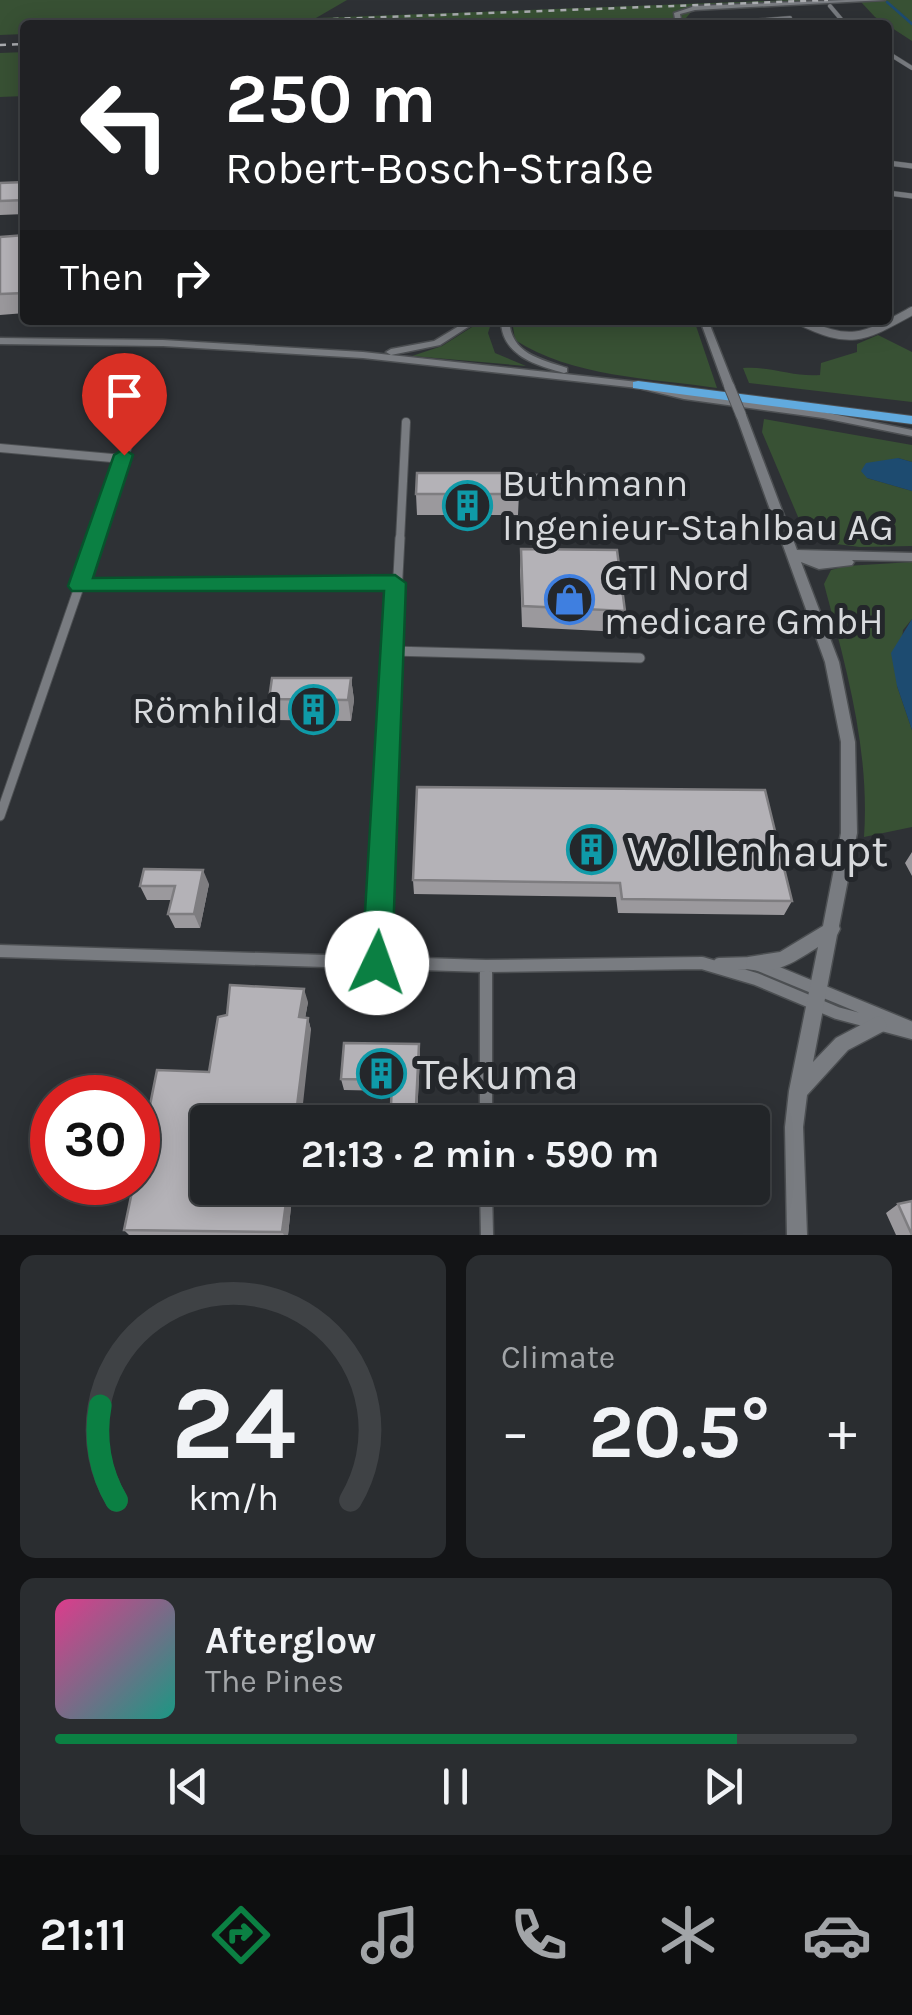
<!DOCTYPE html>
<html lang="en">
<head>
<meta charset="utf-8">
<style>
  :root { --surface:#222528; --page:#2a2d30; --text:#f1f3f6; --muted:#a2a5a8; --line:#3f4245; --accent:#0b8043 }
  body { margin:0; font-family:Karla,sans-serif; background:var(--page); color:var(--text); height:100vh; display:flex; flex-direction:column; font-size:38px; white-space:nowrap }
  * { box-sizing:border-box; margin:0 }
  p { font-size:32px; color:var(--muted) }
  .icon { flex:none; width:55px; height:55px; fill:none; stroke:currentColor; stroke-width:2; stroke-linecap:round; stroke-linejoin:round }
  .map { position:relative; height:1235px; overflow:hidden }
  .details { display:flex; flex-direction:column; gap:20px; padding:20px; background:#131416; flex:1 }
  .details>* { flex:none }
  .banner { position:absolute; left:20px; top:20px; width:872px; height:305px; border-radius:10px; box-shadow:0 5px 25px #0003,0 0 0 2px var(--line); background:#202124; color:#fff; overflow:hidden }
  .speed { position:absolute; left:30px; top:1075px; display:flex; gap:20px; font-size:50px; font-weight:700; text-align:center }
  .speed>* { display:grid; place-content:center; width:130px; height:130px; border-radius:50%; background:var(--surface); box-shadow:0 5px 25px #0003,0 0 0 2px var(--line); line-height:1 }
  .speed .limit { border:15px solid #d22; background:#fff; color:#111 }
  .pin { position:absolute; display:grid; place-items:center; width:85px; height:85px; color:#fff; margin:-102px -42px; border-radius:50% 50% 50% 0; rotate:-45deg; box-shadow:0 0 10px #0007 }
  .pin .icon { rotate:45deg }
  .me { position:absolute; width:110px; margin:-55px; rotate:3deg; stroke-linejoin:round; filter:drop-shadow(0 0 8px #0008) }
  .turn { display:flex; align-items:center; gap:35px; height:210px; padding:0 40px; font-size:45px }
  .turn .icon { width:130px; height:130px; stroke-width:2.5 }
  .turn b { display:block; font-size:70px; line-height:85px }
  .then { display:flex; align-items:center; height:95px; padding:0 40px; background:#0003; gap:20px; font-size:38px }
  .big { font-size:75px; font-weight:700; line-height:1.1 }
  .details .widget { flex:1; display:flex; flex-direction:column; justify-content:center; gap:15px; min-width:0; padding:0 35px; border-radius:15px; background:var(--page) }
  .details .dial { align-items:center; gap:0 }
  .dial svg { height:260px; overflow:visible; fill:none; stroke:var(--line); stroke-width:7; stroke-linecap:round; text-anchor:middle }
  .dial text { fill:var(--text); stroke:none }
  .song { display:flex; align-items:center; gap:30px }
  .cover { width:120px; height:120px; border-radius:15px; background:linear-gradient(135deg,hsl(330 70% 55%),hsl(170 70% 35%)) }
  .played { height:10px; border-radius:5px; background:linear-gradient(90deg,var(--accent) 85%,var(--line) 85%) }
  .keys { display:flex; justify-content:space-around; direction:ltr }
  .heat { display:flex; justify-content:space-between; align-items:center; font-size:55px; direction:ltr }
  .details .tiles { flex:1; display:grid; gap:20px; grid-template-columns:1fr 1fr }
  .widget:last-child { grid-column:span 2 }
  .trip { position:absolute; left:190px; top:1105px; width:580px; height:100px; border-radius:10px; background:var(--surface); box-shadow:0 5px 25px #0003,0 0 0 2px var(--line); font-weight:700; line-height:100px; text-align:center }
  .tab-bar { display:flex; height:160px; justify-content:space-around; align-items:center; background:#0e0f10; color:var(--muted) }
  .tab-bar .icon { width:70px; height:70px }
  .tab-bar .on { color:var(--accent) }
  .tab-bar b { font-size:45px; color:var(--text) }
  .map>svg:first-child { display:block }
</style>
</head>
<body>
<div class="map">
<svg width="912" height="1235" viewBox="0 0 912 1235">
  <rect width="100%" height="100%" fill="#2e3135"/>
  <path fill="#385134" d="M0 0H347L316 18 792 0H912V41L875 17 861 2 692 11 686 18V25H25V34L0 35Z
    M25 52V96L0 97V53Z
    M483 320H492L488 333 495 353 526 366 412 356 442 346Z
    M512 320H694L717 388C650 378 572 377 515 340Z
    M878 335 912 352V402L749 383 743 368C771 366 792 377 820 375L821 363 857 352V344Z
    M764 419 912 445V462L898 458 867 478 912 491V546L860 547 820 542 804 531 762 432Z
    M912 562V619L903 630 897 686 912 730V827L864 837C870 750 846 667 824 584L831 570 846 566Z"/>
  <path fill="#1d4b70" d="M898 458 912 462V491L867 478 861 471 866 463Z
    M912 619V730L897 686 891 653Z"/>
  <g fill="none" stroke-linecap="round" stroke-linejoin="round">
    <path stroke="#1d4b70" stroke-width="2.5" d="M887 2 912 24"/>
    <defs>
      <path id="street-far4" d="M830 6 846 25
        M728 23 790 18
        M888 53 912 68"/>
      <path id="street-far3" d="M888 163 912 166
        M888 193 912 196"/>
      <path id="street-far2" d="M798 320C851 346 863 338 912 311
        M0 448 123 459
        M508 478 602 479
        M95 540 149 385
        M400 540 406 422"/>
      <path id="street-far1" d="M80 586 395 583
        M392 651 640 658
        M0 816 96 538
        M384 842 400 538"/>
      <path id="street" d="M0 951 486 966 702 963 756 979 837 1013 912 1033
        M377 963 384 839
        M719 964 754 963 912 1028
        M486 966V1122
        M486 1188 487 1235"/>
      <path id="secondary" d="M846 0H885L695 10 680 14 682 25H676L674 13 695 6Z
        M469 320H479L440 345 391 355 386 352 391 349 434 341Z
        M501 320H509C511 354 540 359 567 368V372L564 373C535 365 501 355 501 320Z
        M700 320H708L734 386 732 388H726L724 386Z
        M0 338 163 340 363 352 638 382 684 393 823 412 912 430V436L823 418 684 399 638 388 363 358 163 346 0 344Z
        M741 412 746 415 797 550 912 553V561L852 560 854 562 852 565 819 569 801 562 839 662 855 742 857 833 839 926 840 929 837 935 813 1062 836 1038 872 1019 878 1016 884 1019 887 1025 884 1031 848 1050 807 1095 803 1127 807 1235H787L785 1127 789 1091 818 947C796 961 775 976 748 969L746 963 748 957 780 952 823 926 841 833V742L825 662 736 415Z"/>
      <path id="highway" d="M638 381 912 416V424L633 388V382Z"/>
    </defs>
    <use href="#street-far4" stroke="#4c4f52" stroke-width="5"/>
    <use href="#street-far3" stroke="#4c4f52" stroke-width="6"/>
    <use href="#street-far2" stroke="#4c4f52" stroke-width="10"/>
    <use href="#street-far1" stroke="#4c4f52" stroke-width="11"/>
    <use href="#street" stroke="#4c4f52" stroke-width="15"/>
    <use href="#secondary" stroke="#4c4f52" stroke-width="3"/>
    <use href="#highway" stroke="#4c4f52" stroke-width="2"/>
    <use href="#street-far4" stroke="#797c81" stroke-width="4"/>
    <use href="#street-far3" stroke="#797c81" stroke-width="5"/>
    <use href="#street-far2" stroke="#797c81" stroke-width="8"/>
    <use href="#street-far1" stroke="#797c81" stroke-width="9"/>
    <use href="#street" stroke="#797c81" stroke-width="12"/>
    <use href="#secondary" fill="#797c81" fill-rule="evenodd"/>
    <use href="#highway" fill="#61aade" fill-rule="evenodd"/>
    <path stroke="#abadb1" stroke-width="2.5" stroke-dasharray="6 6" stroke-linecap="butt" d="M297 25 334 19 828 0
      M0 45 25 44"/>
    <defs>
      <path id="secondary-bridge" d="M729 386 741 415"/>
    </defs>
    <use href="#secondary-bridge" stroke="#4c4f52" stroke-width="12" stroke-linecap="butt"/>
    <use href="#secondary-bridge" stroke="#797c81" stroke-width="10"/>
  </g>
  <path fill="#9b999d" d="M25 182V214L0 215V183Z
    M25 235V313L0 315V237Z
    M416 494H519L518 515H417Z
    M521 549 625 611 621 632 522 627 520 570Z
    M351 678 354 700 351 721 273 720 269 699Z
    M417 787 792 901 784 915 618 913 616 897 414 894 413 880Z
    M912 852V876L905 863Z
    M209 884 200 928H175L168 914 171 900H147L140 886Z
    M308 1002 305 1018H308L311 1030 208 1188H293L288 1235H129L124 1230 209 1072Z
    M419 1044 420 1056 417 1117 393 1118 391 1107 392 1091 344 1090 341 1079Z
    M898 1204 912 1235H896L886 1213Z"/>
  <path fill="#7e7d80" d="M351 678 354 700 351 721 348 700Z
    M203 870 209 884 200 928 194 914Z
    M304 989 308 1002 303 1030 299 1017Z
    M308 1018 311 1030 301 1122H295Z
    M419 1044 420 1056 417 1117 416 1106Z
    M288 1188H293L288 1235H284L282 1232Z"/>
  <path fill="#b4b2b7" stroke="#7e7d80" stroke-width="2.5" d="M25 182V200L0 201V183Z
    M25 235V293L0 294V237Z
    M417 473H518L519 494H416Z
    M521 549 617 550 625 611 523 606Z
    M272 678H351L348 700 269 699Z
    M417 787 765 790 792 901 622 899 620 883 413 880Z
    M144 869 203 870 194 914H168L175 886H140Z
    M230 985 304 989 299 1017 308 1018 295 1122H208V1188H288L282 1232 124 1230 134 1182H138V1165L157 1070 209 1072 218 1017 227 1015Z
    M344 1043 419 1044 416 1106 391 1107 392 1080 341 1079Z
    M912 1201V1235L898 1204Z"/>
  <path fill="#0b8043" stroke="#07532c" stroke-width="2.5" d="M124 449 133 455 93 578 395 575 406 583 392 963 387 974 377 978 366 974 362 963 384 591H72L68 586 114 455Z"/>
  <defs>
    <symbol id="building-ring" viewBox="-11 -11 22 22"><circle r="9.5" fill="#24272b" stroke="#0f9aa8" stroke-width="1.5"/><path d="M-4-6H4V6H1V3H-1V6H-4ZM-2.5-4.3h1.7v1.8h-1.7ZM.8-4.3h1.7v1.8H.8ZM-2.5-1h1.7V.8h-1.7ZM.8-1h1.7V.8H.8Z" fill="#0f9aa8"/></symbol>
    <symbol id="shop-ring" viewBox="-11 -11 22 22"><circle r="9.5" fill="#24272b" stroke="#3f7fe0" stroke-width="1.5"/><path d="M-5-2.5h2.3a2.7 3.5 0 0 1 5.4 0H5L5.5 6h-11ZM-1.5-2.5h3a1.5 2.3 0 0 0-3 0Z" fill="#3f7fe0"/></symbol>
  </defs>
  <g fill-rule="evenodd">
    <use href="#building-ring" x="440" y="478" width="55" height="55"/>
    <use href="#shop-ring" x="542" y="572" width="55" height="55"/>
    <use href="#building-ring" x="286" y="682" width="55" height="55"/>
    <use href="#building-ring" x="564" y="822" width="55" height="55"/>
    <use href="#building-ring" x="354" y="1046" width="55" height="55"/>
  </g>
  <g text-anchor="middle" stroke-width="10" stroke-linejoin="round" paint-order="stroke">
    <g font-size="38" fill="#d8dadd" stroke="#24272b" text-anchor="start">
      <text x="502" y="496">Buthmann<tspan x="502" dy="44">Ingenieur-Stahlbau AG</tspan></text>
      <text x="604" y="590">GTI Nord<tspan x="604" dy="44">medicare GmbH</tspan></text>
      <text x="279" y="723" text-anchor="end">Römhild</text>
    </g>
    <g font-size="45" fill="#d8dadd" stroke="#24272b" text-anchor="start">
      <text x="627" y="866">Wollenhaupt</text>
      <text x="417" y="1089">Tekuma</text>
    </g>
  </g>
</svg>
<div class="speed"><div class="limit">30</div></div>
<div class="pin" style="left:124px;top:455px;background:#d93025"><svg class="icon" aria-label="arrive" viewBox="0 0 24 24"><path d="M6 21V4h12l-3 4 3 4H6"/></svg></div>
<svg class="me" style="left:377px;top:963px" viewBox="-20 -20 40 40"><circle r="19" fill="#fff"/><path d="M0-13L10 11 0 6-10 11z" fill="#0b8043"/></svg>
<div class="trip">21:13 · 2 min · 590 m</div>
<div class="banner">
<div class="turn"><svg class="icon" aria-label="left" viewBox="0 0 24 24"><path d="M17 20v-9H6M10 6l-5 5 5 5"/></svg><div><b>250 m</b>Robert-Bosch-Straße</div></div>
<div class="then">Then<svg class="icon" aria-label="right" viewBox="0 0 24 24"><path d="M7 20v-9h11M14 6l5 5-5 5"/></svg></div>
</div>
</div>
<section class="details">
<div class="tiles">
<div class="widget dial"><svg viewBox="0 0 100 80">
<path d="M14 69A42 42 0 1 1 86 69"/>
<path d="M14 69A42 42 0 0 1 9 40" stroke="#0b8043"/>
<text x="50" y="56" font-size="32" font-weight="700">24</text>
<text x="50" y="72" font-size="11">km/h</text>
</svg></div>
<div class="widget"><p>Climate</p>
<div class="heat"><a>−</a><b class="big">20.5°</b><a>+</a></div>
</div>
<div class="widget">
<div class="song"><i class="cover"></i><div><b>Afterglow</b><p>The Pines</p></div></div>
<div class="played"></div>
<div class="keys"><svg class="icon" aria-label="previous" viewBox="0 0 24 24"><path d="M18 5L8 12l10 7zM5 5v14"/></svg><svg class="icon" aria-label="pause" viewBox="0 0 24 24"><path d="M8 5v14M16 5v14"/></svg><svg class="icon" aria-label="next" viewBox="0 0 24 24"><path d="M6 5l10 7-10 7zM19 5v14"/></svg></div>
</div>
</div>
</section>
<nav class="tab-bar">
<b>21:11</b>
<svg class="icon on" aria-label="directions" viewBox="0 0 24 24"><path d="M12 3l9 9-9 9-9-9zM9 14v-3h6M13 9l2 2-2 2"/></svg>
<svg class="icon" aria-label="music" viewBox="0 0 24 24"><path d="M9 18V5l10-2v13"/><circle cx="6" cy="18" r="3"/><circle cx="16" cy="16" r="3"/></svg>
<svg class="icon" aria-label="phone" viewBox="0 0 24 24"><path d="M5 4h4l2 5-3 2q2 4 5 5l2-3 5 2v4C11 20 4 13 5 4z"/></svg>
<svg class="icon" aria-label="climate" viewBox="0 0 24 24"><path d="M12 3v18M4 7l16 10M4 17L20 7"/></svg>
<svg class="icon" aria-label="car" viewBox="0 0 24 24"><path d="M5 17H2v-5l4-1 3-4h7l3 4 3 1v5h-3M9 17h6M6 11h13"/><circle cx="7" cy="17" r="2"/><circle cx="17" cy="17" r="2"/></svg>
</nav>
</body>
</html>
